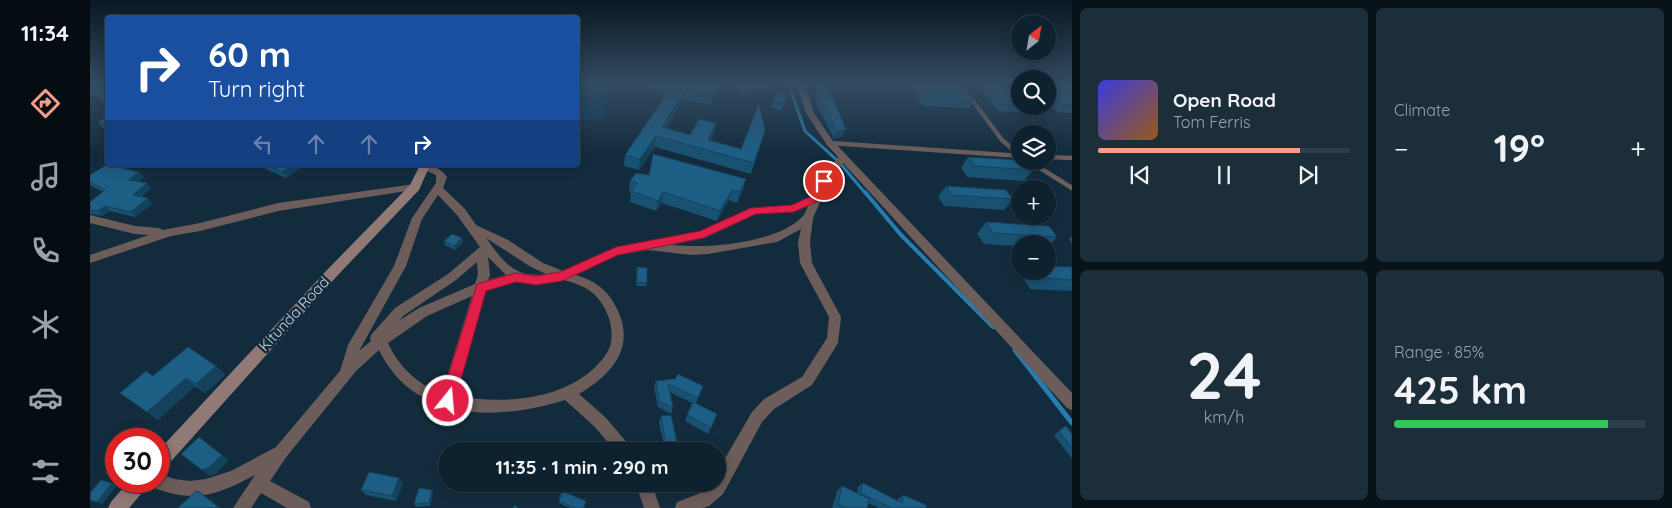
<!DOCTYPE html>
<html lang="en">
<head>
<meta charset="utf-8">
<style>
  :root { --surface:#0e212e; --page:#1c2e3a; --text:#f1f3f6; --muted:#9ba3aa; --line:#2e3e4a; --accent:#f49e8a }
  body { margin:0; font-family:Quicksand,sans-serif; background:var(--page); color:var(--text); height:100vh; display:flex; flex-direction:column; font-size:19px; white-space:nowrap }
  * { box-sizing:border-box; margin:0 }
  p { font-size:16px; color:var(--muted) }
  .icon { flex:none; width:28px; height:28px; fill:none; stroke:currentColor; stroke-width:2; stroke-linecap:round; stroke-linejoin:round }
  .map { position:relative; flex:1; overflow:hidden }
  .panel { display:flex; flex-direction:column; gap:8px; padding:8px; background:#081219; width:600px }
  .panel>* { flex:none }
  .guide { position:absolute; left:15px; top:15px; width:475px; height:152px; border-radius:5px; box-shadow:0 2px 12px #0003,0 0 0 1px var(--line); background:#1a4fa0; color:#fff; overflow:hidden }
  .needle { width:32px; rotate:31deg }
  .buttons { position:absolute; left:921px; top:15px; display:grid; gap:10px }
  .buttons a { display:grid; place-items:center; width:45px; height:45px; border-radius:50%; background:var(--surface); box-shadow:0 2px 12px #0003,0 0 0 1px var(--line); font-size:25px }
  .speed { position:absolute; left:15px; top:428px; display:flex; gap:10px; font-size:25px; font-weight:700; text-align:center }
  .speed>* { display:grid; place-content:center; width:65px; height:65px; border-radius:50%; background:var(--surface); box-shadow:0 2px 12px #0003,0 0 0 1px var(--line); line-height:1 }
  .speed .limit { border:8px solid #d22; background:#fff; color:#111 }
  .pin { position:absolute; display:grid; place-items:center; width:42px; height:42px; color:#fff; margin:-21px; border:2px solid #fff; border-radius:50%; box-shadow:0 1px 5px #0007 }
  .me { position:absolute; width:55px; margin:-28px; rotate:17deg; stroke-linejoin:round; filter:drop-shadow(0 0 4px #0008) }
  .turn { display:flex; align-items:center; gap:18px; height:105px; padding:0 20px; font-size:22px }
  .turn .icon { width:65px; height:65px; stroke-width:2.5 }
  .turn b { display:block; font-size:35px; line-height:42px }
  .lanes { display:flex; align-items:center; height:48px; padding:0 20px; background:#0003; justify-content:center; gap:25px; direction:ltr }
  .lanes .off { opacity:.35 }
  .big { font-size:38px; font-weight:700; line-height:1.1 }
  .panel .tile { flex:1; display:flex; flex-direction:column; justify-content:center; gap:8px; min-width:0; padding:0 18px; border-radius:8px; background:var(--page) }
  .panel .dial { align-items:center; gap:0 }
  .dial b { font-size:65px; line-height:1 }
  .song { display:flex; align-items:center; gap:15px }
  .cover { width:60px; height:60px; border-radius:8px; background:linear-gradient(135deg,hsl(240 70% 55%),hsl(30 70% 35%)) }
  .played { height:5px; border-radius:2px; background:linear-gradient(90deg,var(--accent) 80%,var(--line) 80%) }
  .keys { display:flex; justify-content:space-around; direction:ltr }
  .heat { display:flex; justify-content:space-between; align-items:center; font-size:28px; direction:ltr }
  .charge { height:8px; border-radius:4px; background:linear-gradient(90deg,#34c759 85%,var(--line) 0) }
  .panel .tiles { flex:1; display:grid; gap:8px; grid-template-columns:repeat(2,1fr) }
  .trip { position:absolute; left:348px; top:442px; width:288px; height:50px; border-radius:25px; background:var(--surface); box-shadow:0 2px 12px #0003,0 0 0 1px var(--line); font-weight:700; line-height:50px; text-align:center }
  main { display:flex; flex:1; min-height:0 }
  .tabs { display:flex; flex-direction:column; width:90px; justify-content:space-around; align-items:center; background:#060d12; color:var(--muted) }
  .tabs .icon { width:35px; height:35px }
  .tabs .on { color:var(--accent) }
  .tabs b { font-size:22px; color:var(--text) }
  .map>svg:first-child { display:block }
</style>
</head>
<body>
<main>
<nav class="tabs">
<b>11:34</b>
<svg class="icon on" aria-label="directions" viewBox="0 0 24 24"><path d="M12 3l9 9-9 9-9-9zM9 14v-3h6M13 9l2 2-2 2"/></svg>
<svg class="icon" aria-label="music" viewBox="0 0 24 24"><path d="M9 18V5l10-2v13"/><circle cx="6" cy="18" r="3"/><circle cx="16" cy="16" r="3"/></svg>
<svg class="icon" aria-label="phone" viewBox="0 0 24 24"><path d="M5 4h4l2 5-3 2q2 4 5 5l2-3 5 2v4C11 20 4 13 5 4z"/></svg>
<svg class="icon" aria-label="climate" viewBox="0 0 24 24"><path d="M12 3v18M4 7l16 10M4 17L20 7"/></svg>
<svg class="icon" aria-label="car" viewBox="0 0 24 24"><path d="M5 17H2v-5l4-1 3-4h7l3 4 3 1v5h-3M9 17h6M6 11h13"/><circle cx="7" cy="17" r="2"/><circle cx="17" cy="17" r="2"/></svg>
<svg class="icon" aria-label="filters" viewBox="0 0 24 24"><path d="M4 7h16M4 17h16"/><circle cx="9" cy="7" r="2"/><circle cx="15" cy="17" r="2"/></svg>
</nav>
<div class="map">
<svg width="982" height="508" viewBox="0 0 982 508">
  <rect width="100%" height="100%" fill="#132c3d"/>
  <path fill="#063c59" d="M488 83H520L512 121 488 119Z"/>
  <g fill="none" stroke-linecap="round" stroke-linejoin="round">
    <path stroke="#267db0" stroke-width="3" d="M698 83 715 131 749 162 776 194"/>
    <path stroke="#267db0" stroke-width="4" d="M775 192 811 235 903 327"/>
    <path stroke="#267db0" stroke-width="5" d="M925 350 982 423"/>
    <path stroke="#6c5d5a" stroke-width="4.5" d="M880 97 912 140 928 154
      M740 143 930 156
      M958 157 982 158
      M939 161 982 188"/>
    <path fill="#6c5d5a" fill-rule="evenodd" d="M706 83H714L724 113 743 141 982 393V410L977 408 753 163 739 182 723 218 720 242 722 263 751 317 748 343 722 385 684 409 672 422 633 494 619 506 613 508H585L587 502 608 494 620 484H626V474L662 412 674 399 712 377 737 338 739 317 710 263 708 242 711 229 687 242 618 254 601 255 558 250 528 255 486 275C505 281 517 289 526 307 547 347 522 374 489 394L515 417 540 446 542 451H525L505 427 475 400C408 421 324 423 289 350L266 371 197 456 180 481 219 502 221 508H197L171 493 161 508H143L165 475C127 495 104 504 62 487L60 481H69V473L84 479 100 481 116 479 141 471 186 447 250 371 258 345 304 266 322 218 346 183V175L332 169V165C342 165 351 168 357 177L353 188 375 209 386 225 418 240 453 263 473 271 526 247 562 242 611 231 660 208 702 205 723 196 731 179 748 157 737 145 716 113ZM348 195 367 215 390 247 358 274 305 308 281 335 280 339 281 341 269 351 316 266 332 219ZM718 206C717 209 715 214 713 216 689 243 616 249 582 245L617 237 666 214 704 212ZM396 238 441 267 456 274C424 279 413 261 396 238ZM398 257 416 275 398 280 400 275ZM387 262 388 275 385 284 329 308 310 320 313 316 366 280ZM474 280C485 283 497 287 505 295 518 308 527 333 518 351 510 366 490 381 475 387 442 402 400 402 365 396L395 290 426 282 447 285ZM382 296 352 393C328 385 309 367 298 343L337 316Z
      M18 85V90L0 97V92Z
      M325 184 329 185 330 187 329 189 188 211 110 231 81 236 0 263V255L59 235 45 234 0 223V215L45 226 69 228 73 230 110 223 188 203Z
      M546 484H562L570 508H554Z"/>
    <path fill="#917a75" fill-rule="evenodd" d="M330 165H340L329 190 247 276 75 468 69 470V450L237 270 320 185Z
      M39 481H60L57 487 39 508H18L21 502Z"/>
  </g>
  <path fill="#195172" d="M558 83H631L620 105 594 99 576 129 600 135 626 123 624 133 621 140 651 149 675 131 661 174 565 147 549 170 534 166 535 155 576 95 557 90Z
    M647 83H681L679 88H663L661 94H649Z
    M722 83H737L736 87 753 136 744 139 728 107 725 94 727 89H725Z
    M818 83H871L884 101 880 108 833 106Z
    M888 83H930V106H951L946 113 908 111Z
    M958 83H982V113L967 112 958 102Z
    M698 94 691 111 681 108 683 101Z
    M18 115V130L12 127 8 122 15 118Z
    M878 157 943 170 934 181 877 177 871 168Z
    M174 165H215L196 178 176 169Z
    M32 168 54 177 48 182 61 188 51 197 58 198 62 204 45 217 19 211 13 216 0 214V202L13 192 0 185V175Z
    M559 175 656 179 653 190 647 203 639 200 627 221 572 203 566 211 540 202 541 192H539L540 181Z
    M856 186 923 199 914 210 854 206 848 197Z
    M896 222 967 237 958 247V244H930V246L894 244 887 234Z
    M982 236V244L979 239Z
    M372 238 373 242 365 250 355 245 354 241Z
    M982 267V291L940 289 932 276 936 271H958Z
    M547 271 557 283 556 286H546Z
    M126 366 135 375 115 393 105 386 68 420 30 393 63 376Z
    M585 379 613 386 606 403 627 414 618 434 595 421 602 403 580 392 583 408 581 414 568 407 564 387 566 381Z
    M571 416 589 451H575L569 422Z
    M976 426 982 434V459L964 435Z
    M773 483 807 501 808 499 813 495 836 508H789L778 503 777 508H742L747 491 752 486 767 493 768 487Z
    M313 484 306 501 276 495 271 490Z
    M502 484H517L514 493 502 489Z
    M572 484H593V485L572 486Z
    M343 492 340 506 326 507 324 504Z
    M469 501H496V503L494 508H480L469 503Z"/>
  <path fill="#14425d" d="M0 83H17L0 91Z
    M628 83H631L620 105 622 95Z
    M596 89 594 99 571 138 572 127Z
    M18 99V108H17L12 102Z
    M626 123 624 133 616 150 618 140Z
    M756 129 753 136 744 139 747 131Z
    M566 136 565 147 549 170 550 159Z
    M202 165H215L196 178 192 172Z
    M220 165H226L222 168Z
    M49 172 54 177 42 185 38 180Z
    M656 179 653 190 647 203 650 192Z
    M57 183 61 188 47 200 43 195Z
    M642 190 639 200 627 221 630 211Z
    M573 192 572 203 566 211 568 201Z
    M58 198 62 204 45 217 41 212Z
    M15 206 19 211 13 216 8 211Z
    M372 238 373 242 365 250 364 246Z
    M126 366 135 375 115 393 106 384Z
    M96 378 105 386 68 420 57 412Z
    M132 455 139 460 126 474 120 476 112 470Z
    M309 478 313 484 306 501 302 496Z
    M22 483 27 486 12 504 7 502Z
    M342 490 343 492 340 506 339 503Z
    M108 491 116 497 131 508H125Z"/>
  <path fill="#1d5e85" stroke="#14425d" d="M15 83H18V99L12 102 2 90 15 85Z
    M568 83H628L622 95 596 89 572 127 600 135 609 119 626 123 618 140 651 149 669 103 675 131 664 163 566 136 550 159 535 155 582 86Z
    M651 83H662L663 87H651Z
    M826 83H871L884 101 837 99Z
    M898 83H930V105L913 104Z
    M958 83H982V105H973L958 89Z
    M727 87H738L756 129 747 131 731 99Z
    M687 91 698 94 693 103 683 101Z
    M18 115V128L8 122 15 118 14 116Z
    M563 154 656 179 650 192 642 190 630 211 573 192 568 201 541 191 547 183 540 181 546 173 559 175Z
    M878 157 930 160V161H936L943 170 885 166Z
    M18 164V165H28L32 168 49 172 38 180 57 183 43 195 58 198 41 212 15 206 8 211 0 210V202L15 190 0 182V175Z
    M178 165H202L192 172Z
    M856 186 916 190 923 199 861 195Z
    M896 222 959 226 967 237 903 233Z
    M362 234 372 238 364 246 354 241Z
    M958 266 982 267V280L951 278 946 271H958Z
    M547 267 557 268V283L547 282Z
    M98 347 126 366 106 384 96 378 57 412 30 393 56 371 63 376Z
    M588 374 613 386 608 398 578 384 583 408 569 401 566 381 585 379Z
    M603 402 627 414 621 428 597 415Z
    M581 415 589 451H577L571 416Z
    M976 426 982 434V449L969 431Z
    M109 437 132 455 118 468 112 470 91 454Z
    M279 472 309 478 302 496 271 490Z
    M11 480 22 483 7 502 0 500V493Z
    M773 483 812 503 813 495 836 505V508H802L770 493Z
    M504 484H516L515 487Z
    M752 486 779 499 777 508H756L748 504Z
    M329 488 342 490 339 503 324 504Z
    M108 491 127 506 125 508H88L105 492Z
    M472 491 496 501 493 508H486L469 501Z
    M425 505 428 508H423Z"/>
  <linearGradient id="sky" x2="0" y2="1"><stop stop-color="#0a1822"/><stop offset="0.54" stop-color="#334b62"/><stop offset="1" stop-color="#334b62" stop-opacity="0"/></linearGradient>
  <rect width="982" height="154" fill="url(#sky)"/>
  <path fill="#e11d48" stroke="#92132f" d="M734 178 739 181 730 200 704 212 666 214 613 238 528 255 472 281 446 285 426 282 396 291 365 401 363 405 358 407 352 405 350 401 387 284 426 273 446 276 470 272 526 247 610 231 661 208 702 205 722 196 731 179Z"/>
  <g text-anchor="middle" stroke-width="5" stroke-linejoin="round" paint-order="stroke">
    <g font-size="15" fill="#c7d6e1" stroke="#132c3d">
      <text transform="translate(204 314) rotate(-47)" y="5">Kitunda Road</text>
    </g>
  </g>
</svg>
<div class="buttons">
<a><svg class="needle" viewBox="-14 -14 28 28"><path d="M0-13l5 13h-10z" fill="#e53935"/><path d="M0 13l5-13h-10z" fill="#9ba3aa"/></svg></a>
<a><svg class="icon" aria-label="search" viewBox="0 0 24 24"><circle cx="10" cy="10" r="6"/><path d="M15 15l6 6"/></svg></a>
<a><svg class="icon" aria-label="layers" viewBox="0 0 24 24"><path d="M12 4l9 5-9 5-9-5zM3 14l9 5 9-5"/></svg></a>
<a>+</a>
<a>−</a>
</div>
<div class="speed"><div class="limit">30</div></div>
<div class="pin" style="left:734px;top:181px;background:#d93025"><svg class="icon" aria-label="arrive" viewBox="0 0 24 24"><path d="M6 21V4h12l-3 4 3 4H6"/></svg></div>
<svg class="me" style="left:358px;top:401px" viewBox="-20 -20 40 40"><circle r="17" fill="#e11d48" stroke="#fff" stroke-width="3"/><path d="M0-11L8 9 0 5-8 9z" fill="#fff"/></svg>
<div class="trip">11:35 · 1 min · 290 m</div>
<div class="guide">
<div class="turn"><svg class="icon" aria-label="right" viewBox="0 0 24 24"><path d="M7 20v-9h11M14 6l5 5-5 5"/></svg><div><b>60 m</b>Turn right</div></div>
<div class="lanes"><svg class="icon off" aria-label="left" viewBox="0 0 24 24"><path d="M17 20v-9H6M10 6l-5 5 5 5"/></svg><svg class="icon off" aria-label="ahead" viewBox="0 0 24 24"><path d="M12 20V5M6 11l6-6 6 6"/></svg><svg class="icon off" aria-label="ahead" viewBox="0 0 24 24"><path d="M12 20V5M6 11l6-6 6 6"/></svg><svg class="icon" aria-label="right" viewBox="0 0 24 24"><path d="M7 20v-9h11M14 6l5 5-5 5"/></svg></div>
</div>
</div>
<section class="panel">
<div class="tiles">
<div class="tile">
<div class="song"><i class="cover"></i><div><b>Open Road</b><p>Tom Ferris</p></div></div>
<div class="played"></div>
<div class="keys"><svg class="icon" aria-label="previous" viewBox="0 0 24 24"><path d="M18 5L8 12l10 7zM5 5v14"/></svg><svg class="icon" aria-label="pause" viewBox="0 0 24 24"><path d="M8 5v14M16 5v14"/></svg><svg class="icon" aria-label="next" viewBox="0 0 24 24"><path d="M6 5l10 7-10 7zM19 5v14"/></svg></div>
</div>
<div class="tile"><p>Climate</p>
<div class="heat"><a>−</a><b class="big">19°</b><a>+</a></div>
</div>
<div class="tile dial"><b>24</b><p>km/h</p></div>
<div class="tile"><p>Range · 85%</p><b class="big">425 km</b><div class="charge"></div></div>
</div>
</section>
</main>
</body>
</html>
